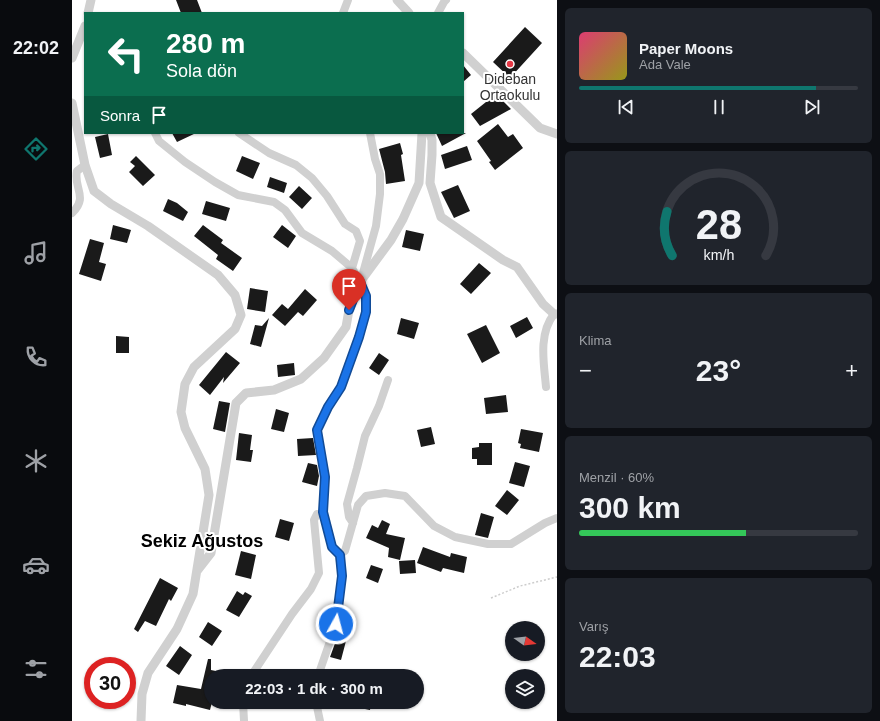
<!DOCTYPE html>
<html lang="tr">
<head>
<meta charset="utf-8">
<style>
  :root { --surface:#171b24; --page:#20242c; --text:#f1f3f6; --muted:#9ea1a6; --line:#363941; --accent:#0f766e }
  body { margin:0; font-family:Helvetica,sans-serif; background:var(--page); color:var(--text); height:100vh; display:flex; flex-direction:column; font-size:15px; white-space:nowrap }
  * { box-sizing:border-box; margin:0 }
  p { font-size:13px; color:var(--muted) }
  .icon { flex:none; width:22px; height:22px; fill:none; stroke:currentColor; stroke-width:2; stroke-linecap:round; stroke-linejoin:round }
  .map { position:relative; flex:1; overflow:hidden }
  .panel { display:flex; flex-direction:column; gap:8px; padding:8px; background:#0d0f14; width:323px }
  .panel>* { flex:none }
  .banner { position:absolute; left:12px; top:12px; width:380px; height:122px; border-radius:0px; box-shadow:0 1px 3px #0004; background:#0b6e4f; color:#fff; overflow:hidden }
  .needle { width:26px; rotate:104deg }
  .tools { position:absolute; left:433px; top:621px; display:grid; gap:8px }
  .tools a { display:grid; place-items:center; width:40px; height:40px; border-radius:50%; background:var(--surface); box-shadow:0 1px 3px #0004; font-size:20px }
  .speed { position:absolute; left:12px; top:657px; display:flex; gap:8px; font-size:20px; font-weight:700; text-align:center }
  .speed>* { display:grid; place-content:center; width:52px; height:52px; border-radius:50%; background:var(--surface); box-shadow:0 1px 3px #0004; line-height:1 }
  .speed .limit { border:6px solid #d22; background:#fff; color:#111 }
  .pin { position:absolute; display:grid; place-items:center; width:34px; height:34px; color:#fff; margin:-41px -17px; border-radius:50% 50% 50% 0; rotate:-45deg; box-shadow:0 0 4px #0007 }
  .pin .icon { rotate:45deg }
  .me { position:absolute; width:44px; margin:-22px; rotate:7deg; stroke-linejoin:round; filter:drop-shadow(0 0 3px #0008) }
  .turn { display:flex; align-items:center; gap:14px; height:84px; padding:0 16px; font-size:18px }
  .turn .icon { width:52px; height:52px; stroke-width:2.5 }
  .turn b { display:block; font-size:28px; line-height:34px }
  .then { display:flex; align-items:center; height:38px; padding:0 16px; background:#0003; gap:8px; font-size:15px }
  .big { font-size:30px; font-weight:600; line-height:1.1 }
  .panel .widget { flex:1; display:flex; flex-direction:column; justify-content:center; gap:6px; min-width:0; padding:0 14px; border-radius:6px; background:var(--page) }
  .panel .dial { align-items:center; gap:0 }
  .dial svg { height:104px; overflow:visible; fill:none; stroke:var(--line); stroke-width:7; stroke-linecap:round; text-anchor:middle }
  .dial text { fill:var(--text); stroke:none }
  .song { display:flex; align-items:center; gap:12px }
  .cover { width:48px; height:48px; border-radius:6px; background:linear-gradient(135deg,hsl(340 70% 55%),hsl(60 70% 35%)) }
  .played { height:4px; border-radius:2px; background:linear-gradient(90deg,var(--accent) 85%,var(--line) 85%) }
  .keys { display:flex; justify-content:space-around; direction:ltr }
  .heat { display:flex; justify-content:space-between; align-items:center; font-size:22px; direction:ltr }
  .charge { height:6px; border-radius:3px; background:linear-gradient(90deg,#34c759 60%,var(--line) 0) }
  .trip { position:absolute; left:132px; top:669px; width:220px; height:40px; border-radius:20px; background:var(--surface); box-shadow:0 1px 3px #0004; font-weight:600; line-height:40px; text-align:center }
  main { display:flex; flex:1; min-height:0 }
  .tab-bar { display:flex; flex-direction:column; width:72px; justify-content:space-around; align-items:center; background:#090b0e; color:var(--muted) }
  .tab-bar .icon { width:28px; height:28px }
  .tab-bar .on { color:var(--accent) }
  .tab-bar b { font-size:18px; color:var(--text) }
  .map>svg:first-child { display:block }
</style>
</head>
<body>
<main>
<nav class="tab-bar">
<b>22:02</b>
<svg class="icon on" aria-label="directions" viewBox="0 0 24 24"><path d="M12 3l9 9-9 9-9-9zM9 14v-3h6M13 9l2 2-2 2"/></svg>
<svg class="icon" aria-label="music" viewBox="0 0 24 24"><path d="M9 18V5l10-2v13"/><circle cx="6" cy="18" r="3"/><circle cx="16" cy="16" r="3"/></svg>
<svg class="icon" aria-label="phone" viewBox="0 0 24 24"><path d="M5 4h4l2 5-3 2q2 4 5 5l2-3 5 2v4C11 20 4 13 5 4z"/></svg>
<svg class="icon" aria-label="climate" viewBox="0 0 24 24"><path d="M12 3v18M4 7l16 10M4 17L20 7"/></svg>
<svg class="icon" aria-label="car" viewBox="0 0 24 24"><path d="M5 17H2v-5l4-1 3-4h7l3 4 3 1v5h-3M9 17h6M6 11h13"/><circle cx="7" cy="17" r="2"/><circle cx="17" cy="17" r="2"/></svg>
<svg class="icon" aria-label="filters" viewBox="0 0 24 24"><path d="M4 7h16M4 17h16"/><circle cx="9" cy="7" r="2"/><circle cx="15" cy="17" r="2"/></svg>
</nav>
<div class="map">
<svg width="485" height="721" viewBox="0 0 485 721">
  <rect width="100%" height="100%" fill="#fff"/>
  <path fill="#1a1a1a" d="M104 0H125L130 13H109Z
    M453 27 470 43 438 78 421 62Z
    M391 65 399 75 391 82Z
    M424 94 439 109 408 126 399 114Z
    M426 124 436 137 441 134 451 148 423 170 417 162 419 161 405 141Z
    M100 133H124L105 142Z
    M364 133H394L370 146Z
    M36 134 40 155 28 158 23 137Z
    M328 143 331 154 329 155 333 181 314 184 313 172 307 149Z
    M395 146 400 160 373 169 369 155Z
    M64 156 83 175 71 186 57 172 63 166 58 162Z
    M170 156 188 163 181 179 164 171Z
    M198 177 215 183 212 193 195 187Z
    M386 185 398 211 382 218 369 192Z
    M227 186 240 198 230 209 217 197Z
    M96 199 105 203 116 212 111 221 91 211Z
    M134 201 158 208 154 221 130 214Z
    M41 225 59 230 55 243 38 239Z
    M131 225 151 240 149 243 170 258 161 271 144 259 146 255 122 236Z
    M210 225 224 236 216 248 201 237Z
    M334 230 352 234 348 251 330 247Z
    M18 239 32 243 27 262 34 264 29 281 7 274Z
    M407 263 419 273 399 294 388 284Z
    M178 288 196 291 193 312 175 309Z
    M233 289 245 300 231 316 226 312 213 326 200 315 210 304 216 309Z
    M455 317 461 328 444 338 438 326Z
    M197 318 189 347 178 344 183 325 190 326Z
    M329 318 347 323 342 339 325 334Z
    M414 325 428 353 410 363 395 334Z
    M44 336 57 337V353H44Z
    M154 352 168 363 151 383 152 377 138 395 127 385Z
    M307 353 317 360 307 375 297 368Z
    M222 363 223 375 206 377 205 365Z
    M434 395 436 412 414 414 412 398Z
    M147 401 158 403 153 432 141 429Z
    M204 409 217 413 212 432 199 429Z
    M359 427 363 444 349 447 345 430Z
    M449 429 471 433 467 452 448 448 449 444 446 443Z
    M167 433 180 435 178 450H181L179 462 164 460Z
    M241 438 244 455 226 456 225 439Z
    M407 443H420V465H405V459H400V448L407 447Z
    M443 462 458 466 452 487 437 483Z
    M236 463 245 465 247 476 245 486 230 482Z
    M435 490 447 500 435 515 423 506Z
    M409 513 422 517 416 538 403 535Z
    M208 519 222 523 217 541 203 537Z
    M310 520 318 524 314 534 333 538 328 560 316 557 317 548 294 538 300 525 306 528Z
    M351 547 378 557 379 553 395 557 392 573 371 568 369 572 345 563Z
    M169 551 184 555 179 579 163 575Z
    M343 560 344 573 328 574 327 561Z
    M299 565 311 569 306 583 294 578Z
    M88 578 106 588 99 601 97 599 84 626 73 621 66 632 62 629Z
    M165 591 171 595 173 592 180 596 167 617 154 610Z
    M136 622 150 631 140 646 127 637Z
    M265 638 274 641 269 660 258 657Z
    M108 646 120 655 107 675 94 666Z
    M136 659H139V670L153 673V676H139L140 702 138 710 114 704V706L101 703 105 685 129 689Z
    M273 702H299L298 710 273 705Z"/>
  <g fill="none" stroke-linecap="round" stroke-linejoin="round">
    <path stroke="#cdcdcd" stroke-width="1.5" stroke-dasharray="2 2" stroke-linecap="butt" d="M419 598 448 586 485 577"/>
    <path stroke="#d0d0d0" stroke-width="8" d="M271 13 276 0
      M366 13 372 2 374 0
      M83 133 87 141 113 162 143 182 166 195 202 202 213 210 230 233 260 251 280 268 288 282 294 296V312L287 337 269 387 256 407 245 430 253 477 251 512 260 547 267 555 273 551 286 505 294 496 313 493 333 496 362 526 383 537 416 544H439L473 523 485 518
      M167 133 197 153 224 165 240 178 255 196 273 224 284 231 288 241 280 268
      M0 213C17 197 1 188 5 171L13 165
      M289 280 304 226 308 194V174L303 159 298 133
      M474 387C472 364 466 334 482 314
      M281 523 277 517 275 504 285 468 293 436 307 406 316 380
      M179 676 220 614 239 589 247 573 242 520 245 514 251 512
      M246 676 264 624 270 576 267 555
      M171 702 172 721
      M244 702 248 721"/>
    <path stroke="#d0d0d0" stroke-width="9" d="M325 0 337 13
      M16 13 19 0
      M391 53 468 128 485 134
      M0 58 13 26
      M0 103 13 165 22 191 39 204 76 226 146 275 163 295 169 315 163 329 122 367 113 384 109 412 113 428 133 469 137 495 121 594 105 629 76 673 70 694 69 721
      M358 133 360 140V155L358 183 369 217 431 260 445 267 471 304 482 314H485
      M125 571 139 553 164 403 174 393 202 390 229 379 252 358 274 327 277 310 288 282 319 240 331 219 347 183 350 133"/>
  </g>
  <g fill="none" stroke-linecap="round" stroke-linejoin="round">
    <defs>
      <path id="route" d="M264 624 270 576 268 555 260 547 251 512 253 477 245 430 256 407 269 387 287 337 294 312V296L288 282 277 310"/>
    </defs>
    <use href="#route" stroke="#114b97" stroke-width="10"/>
    <use href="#route" stroke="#1a73e8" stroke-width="7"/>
  </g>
  <circle fill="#e63946" stroke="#fff" stroke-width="1.5" cx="438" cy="64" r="4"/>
  <g text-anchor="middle" stroke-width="4" stroke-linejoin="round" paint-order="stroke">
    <g font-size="14" fill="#333" stroke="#fff">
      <text x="438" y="84">Dideban<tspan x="438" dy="16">Ortaokulu</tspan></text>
    </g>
    <g font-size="18" font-weight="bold" fill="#000" stroke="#fff">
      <text x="130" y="547">Sekiz Ağustos</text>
    </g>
  </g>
</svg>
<div class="tools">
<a><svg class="needle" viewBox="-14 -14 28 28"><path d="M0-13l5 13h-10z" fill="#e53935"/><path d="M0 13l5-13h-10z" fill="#9ea1a6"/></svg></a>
<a><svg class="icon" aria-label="layers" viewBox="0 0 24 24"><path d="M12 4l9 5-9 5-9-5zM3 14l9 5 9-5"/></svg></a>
</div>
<div class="speed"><div class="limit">30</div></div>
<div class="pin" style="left:277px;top:310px;background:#d93025"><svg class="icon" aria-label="arrive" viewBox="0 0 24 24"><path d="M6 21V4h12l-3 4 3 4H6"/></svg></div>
<svg class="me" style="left:264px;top:624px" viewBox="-20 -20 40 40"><circle r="17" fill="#1a73e8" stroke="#fff" stroke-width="3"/><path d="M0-11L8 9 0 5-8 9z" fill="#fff"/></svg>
<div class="trip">22:03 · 1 dk · 300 m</div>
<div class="banner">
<div class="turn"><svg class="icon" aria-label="left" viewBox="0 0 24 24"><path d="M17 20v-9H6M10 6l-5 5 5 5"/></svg><div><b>280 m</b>Sola dön</div></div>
<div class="then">Sonra<svg class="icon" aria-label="arrive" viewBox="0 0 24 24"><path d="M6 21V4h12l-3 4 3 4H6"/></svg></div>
</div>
</div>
<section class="panel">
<div class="widget">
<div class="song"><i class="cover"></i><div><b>Paper Moons</b><p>Ada Vale</p></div></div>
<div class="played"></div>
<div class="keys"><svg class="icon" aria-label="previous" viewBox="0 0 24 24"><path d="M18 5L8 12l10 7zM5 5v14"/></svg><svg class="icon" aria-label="pause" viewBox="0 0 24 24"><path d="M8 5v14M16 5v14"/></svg><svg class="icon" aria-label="next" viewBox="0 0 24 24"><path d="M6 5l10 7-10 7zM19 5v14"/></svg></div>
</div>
<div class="widget dial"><svg viewBox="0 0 100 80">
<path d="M14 69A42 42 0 1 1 86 69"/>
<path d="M14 69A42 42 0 0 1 10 35" stroke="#0f766e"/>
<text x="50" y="56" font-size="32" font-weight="700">28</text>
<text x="50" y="72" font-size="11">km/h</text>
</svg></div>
<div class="widget"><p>Klima</p>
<div class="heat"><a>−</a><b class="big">23°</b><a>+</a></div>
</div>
<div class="widget"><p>Menzil · 60%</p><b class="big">300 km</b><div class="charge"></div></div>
<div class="widget"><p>Varış</p><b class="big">22:03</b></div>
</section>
</main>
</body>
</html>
